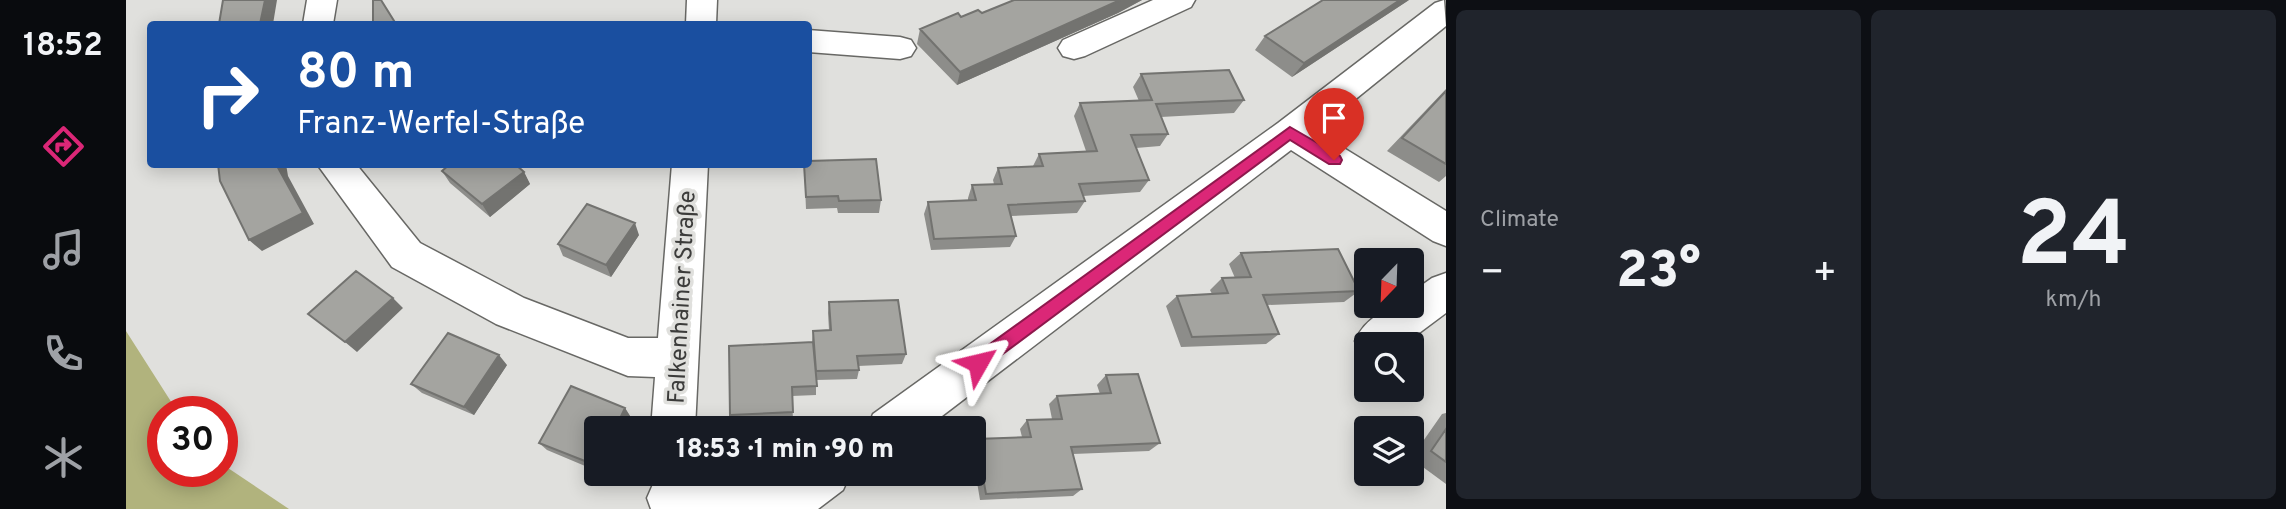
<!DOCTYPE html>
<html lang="en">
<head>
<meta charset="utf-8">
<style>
  :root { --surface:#171b24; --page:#20242c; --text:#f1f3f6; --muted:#9ea1a6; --accent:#db2777 }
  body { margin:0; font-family:Overpass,sans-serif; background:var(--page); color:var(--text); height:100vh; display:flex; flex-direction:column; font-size:26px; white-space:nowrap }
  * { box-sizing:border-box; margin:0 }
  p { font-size:23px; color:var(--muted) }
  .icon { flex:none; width:38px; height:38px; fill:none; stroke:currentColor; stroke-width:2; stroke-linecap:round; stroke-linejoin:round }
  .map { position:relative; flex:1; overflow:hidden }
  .panel { display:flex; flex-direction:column; gap:10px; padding:10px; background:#0d0f14; width:840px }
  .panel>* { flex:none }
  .banner { position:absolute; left:21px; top:21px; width:665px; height:147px; border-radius:7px; box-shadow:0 4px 18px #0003; background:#1a4fa0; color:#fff; overflow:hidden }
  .needle { width:46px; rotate:203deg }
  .controls { position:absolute; left:1228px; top:248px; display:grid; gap:14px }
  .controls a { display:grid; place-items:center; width:70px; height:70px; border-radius:7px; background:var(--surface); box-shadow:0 4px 18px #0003; font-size:35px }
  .speed { position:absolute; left:21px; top:396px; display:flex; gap:14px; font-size:35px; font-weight:700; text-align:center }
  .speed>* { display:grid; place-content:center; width:91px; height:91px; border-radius:50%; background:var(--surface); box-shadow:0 4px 18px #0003; line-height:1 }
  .speed .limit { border:10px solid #d22; background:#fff; color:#111 }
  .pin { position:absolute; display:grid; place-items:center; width:60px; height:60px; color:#fff; margin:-72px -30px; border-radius:50% 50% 50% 0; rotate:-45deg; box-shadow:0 0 7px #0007 }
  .pin .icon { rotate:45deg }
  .me { position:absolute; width:77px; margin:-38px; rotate:53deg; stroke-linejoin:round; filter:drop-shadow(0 0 5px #0008) }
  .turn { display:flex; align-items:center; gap:24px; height:147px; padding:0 35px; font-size:32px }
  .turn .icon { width:91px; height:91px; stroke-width:2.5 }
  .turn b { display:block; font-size:49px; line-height:60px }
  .big { font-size:52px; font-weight:800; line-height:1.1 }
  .panel .card { flex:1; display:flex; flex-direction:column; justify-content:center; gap:10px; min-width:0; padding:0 24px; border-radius:10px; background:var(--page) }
  .panel .dial { align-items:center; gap:0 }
  .dial b { font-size:91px; line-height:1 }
  .heat { display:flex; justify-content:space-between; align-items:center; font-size:38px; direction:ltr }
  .panel .tiles { flex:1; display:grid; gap:10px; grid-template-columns:repeat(2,1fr) }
  .trip { position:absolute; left:458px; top:416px; width:402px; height:70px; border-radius:7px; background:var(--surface); box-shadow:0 4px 18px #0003; font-weight:800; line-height:70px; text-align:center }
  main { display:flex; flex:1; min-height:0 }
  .tabs { display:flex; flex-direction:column; width:126px; justify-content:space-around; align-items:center; background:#090b0e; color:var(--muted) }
  .tabs .icon { width:49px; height:49px }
  .tabs .on { color:var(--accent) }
  .tabs b { font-size:32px; color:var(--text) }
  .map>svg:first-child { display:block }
</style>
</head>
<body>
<main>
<nav class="tabs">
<b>18:52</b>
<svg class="icon on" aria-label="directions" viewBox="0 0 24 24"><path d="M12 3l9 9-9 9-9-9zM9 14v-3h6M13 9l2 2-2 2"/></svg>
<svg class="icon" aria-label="music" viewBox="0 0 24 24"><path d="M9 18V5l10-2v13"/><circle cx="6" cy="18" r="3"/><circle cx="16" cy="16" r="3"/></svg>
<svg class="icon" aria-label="phone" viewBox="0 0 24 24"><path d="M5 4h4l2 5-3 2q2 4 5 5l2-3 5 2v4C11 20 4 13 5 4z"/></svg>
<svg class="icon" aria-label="climate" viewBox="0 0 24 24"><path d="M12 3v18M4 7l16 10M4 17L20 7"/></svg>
</nav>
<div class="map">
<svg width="1320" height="509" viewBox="0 0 1320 509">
  <rect width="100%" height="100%" fill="#e0e0dd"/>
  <path fill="#b1b37d" d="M0 331 51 411H37V471H96V464L163 509H0Z"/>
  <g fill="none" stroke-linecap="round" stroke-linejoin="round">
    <defs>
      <path id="minor" d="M181 0H211L207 24H177Z
        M561 0H591L590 24H560Z
        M1027 0H1069L1065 7 959 56 948 59 937 56 932 48 937 40Z
        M1318 0 1320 26 1190 131 1320 211V246L1307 241 1165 150 799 429H741L747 414 1152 123 1309 3Z
        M682 30 774 37 785 40 790 48 785 56 774 59 682 52Z
        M191 164H230L294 243 398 298 502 338H532L546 164H582L569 429H525L529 377 502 376 370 324 266 267Z
        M1320 273V313L1277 345H1241V356L1235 354 1229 341C1240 317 1261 306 1286 306V292L1306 278Z
        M663 474H724L717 490 692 509H525L521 498 528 482 544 475 658 478Z"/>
    </defs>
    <use href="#minor" stroke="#686865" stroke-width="3"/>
    <use href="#minor" fill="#fff" fill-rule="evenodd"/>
  </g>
  <path fill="#8d8d8a" d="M888 0H1016L992 13 831 85 791 44 794 29 835 17 856 13Z
    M1283 0 1166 77 1129 50 1139 36Z
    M1015 74 1118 100 1108 113 1035 117 1042 134 1034 146 1010 148 1023 180 1014 192 957 196 959 201 951 213 885 216 890 236 884 247 805 250 798 214 802 202 842 200V198L846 185 868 184 867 180 872 168 907 166 913 154 960 151 948 116 954 103 1013 101 1007 87Z
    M1320 89V176L1313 182 1261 151Z
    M678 164 755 200 753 213H712L711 208 680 209Z
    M316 171 398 172 404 184 364 217 324 183Z
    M513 235 485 277 437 256 432 244Z
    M1115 253 1233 291 1218 302 1141 305 1153 334 1140 344 1055 347 1040 306 1051 296 1086 294 1084 290 1096 278H1109L1103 264Z
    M703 302 780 354 776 364 732 366 733 370 731 379 690 380V395L666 396 667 420 606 423 604 415 686 342 687 331 703 330 702 313Z
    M381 365 348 415 296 393 285 384Z
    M980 375 1034 443 1023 451 947 454 956 489 947 496 854 500 849 470V442L850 439 896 437 894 429 901 420 926 419 923 404 931 396 974 394 971 385Z
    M499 408 504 416 498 429H471V471L421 450 413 443Z
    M1320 413V484L1286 459V457L1316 414Z"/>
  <path fill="#737370" d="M139 0H151L147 24H134Z
    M994 0H1016L992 13 831 85 834 72Z
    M1274 0H1283L1166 77 1178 63Z
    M150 164H160L162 176 188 224 136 251 123 240Z
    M398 172 404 184 364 217 356 204Z
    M509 223 513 235 485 277 480 265Z
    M267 298 277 308 231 352 219 342Z
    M373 355 381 365 348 415 338 407Z
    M499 408 504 416 498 429H489Z"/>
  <path fill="#a4a4a0" stroke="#737370" stroke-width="2" d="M97 0H139L134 24H93Z
    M247 0H255L270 24H247Z
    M888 0H994L834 72 794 29 832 13 835 17 852 10 856 13Z
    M1197 0H1274L1178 63 1139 36Z
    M1103 70 1118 100 1030 104 1042 134 1005 135 1023 180 953 184 959 201 882 205 890 236 808 239 802 202 850 200 846 185 876 184 872 168 917 166 913 154 971 151 954 103 1026 100 1015 74Z
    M1320 91V164L1276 138Z
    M750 159 755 200 713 201 712 196 680 197 678 164H682V161Z
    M92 164H150L177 213 123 240 94 181Z
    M324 164H389L398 172 356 204 316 171Z
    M461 204 509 223 480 265 432 244Z
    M1212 249 1233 291 1137 295 1153 334 1066 337 1051 296 1102 293 1096 278 1125 277 1115 253Z
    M230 271 267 298 219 342 182 314Z
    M772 300 780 354 731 356 733 370 690 371 687 331 705 330 703 302Z
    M322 333 373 355 338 407 285 384Z
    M687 342 691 386 666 387 667 412 604 415 603 346Z
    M1012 374 1034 443 945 447 956 489 860 494 850 439 905 437 901 420 936 419 931 396 985 393 980 375Z
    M445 386 499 408 489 429H471V463L469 465 413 443Z
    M1320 429V462L1305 451Z"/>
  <path fill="#db2777" stroke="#8e194d" stroke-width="2" d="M1164 127 1214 156 1216 160 1214 164H1203L1164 140 858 368 852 371 846 368 843 363 846 357Z"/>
  <g text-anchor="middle" stroke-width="7" stroke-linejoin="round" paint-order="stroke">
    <g font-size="24" fill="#3c3c3b" stroke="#e0e0dd">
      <text transform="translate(555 297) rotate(-87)" y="8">Falkenhainer Straße</text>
    </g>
  </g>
</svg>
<div class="controls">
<a><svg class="needle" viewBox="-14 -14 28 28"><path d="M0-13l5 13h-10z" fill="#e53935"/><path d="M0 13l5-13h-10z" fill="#9ea1a6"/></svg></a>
<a><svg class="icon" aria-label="search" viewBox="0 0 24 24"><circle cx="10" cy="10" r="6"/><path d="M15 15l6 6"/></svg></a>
<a><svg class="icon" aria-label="layers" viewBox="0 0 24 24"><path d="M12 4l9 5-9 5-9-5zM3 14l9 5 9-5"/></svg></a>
</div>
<div class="speed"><div class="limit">30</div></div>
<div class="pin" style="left:1208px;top:160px;background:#d93025"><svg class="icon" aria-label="arrive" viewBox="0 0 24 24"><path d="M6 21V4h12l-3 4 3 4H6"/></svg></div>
<svg class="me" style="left:852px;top:363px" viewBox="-20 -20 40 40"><path d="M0-17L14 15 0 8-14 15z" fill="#db2777" stroke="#fff" stroke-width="4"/></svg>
<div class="trip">18:53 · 1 min · 90 m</div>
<div class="banner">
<div class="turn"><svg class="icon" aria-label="right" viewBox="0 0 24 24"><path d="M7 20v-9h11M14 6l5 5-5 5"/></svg><div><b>80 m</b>Franz-Werfel-Straße</div></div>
</div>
</div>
<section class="panel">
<div class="tiles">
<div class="card"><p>Climate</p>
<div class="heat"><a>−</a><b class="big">23°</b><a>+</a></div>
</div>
<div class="card dial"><b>24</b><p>km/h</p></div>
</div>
</section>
</main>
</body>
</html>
